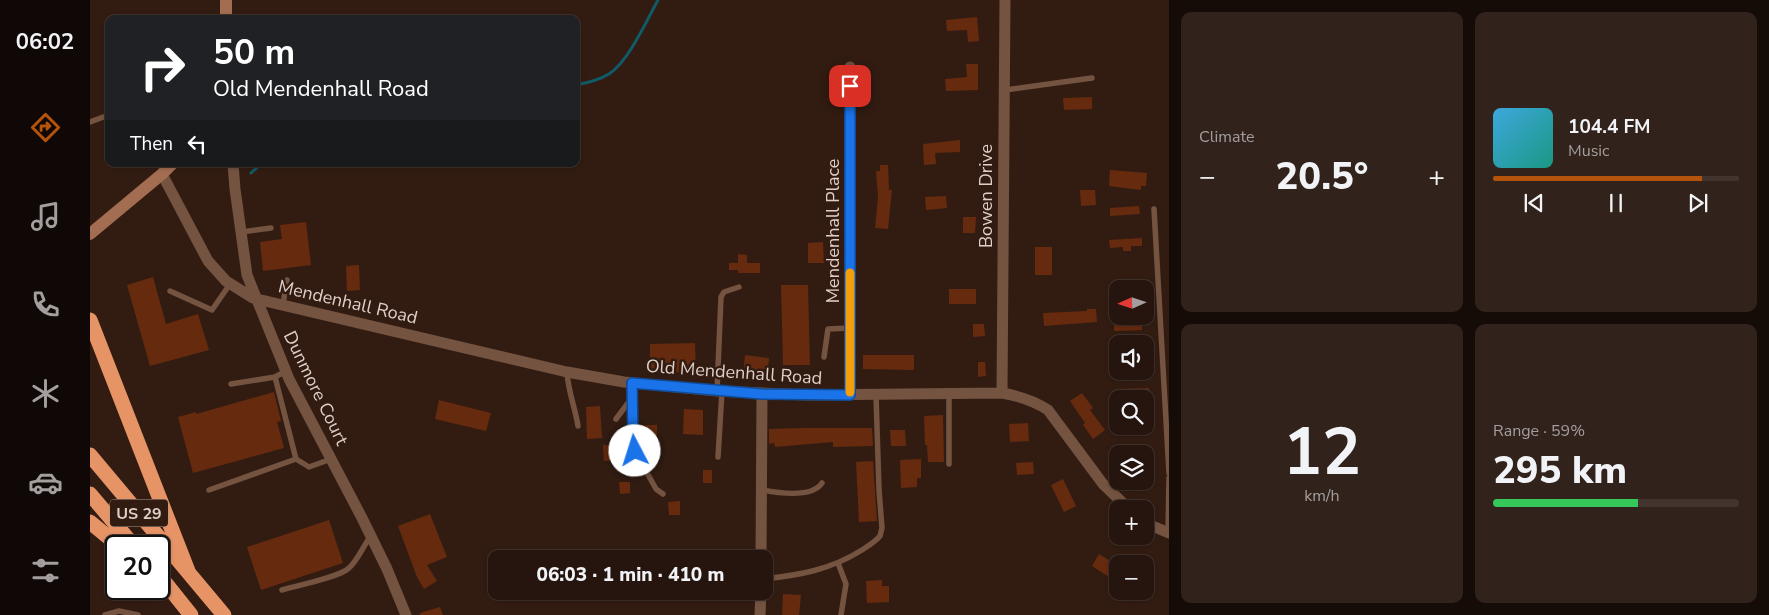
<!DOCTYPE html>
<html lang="en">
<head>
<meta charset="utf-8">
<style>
  :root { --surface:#26150e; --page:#32221c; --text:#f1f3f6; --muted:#a49f9e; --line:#42342e; --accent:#b45309 }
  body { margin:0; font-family:"Nunito Sans",sans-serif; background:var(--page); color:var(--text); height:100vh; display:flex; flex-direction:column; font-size:19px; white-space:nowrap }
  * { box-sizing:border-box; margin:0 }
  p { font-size:16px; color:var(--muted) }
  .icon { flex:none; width:28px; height:28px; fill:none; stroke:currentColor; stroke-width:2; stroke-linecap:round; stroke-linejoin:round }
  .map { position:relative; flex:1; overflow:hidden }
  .drawer { display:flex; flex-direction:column; gap:12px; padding:12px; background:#150c08; width:600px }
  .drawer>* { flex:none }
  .banner { position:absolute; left:15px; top:15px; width:475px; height:152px; border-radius:10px; box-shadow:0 1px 4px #0004,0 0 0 1px var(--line); background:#202124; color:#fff; overflow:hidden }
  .needle { width:32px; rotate:267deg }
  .buttons { position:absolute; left:1019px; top:280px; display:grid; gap:10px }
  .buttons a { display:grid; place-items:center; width:45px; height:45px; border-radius:10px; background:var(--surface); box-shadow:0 1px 4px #0004,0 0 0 1px var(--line); font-size:25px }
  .speed { position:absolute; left:15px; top:535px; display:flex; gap:10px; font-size:25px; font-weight:700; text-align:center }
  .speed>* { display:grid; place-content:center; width:65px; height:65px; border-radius:50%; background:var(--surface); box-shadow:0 1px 4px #0004,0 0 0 1px var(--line); line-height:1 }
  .speed .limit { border:2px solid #111; border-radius:8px; background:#fff; color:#111 }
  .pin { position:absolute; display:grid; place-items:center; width:42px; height:42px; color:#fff; margin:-21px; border-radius:10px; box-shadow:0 2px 8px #0006 }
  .me { position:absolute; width:55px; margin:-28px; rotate:355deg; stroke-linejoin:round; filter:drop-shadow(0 0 4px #0008) }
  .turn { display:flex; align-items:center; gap:18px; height:105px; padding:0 25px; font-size:22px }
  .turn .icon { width:65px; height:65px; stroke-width:2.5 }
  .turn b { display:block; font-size:35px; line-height:42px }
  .then { display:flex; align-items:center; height:48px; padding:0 25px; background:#0003; gap:10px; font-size:19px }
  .big { font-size:38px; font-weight:800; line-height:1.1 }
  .drawer .tile { flex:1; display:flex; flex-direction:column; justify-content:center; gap:8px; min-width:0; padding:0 18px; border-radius:10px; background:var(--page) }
  .drawer .dial { align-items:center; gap:0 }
  .dial b { font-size:65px; line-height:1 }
  .song { display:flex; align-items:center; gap:15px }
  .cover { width:60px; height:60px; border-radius:8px; background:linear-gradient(135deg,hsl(200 70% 55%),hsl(170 70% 35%)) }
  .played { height:5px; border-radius:2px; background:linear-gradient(90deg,var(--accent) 85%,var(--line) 85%) }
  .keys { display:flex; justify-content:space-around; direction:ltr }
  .heat { display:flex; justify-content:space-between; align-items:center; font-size:28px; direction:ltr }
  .charge { height:8px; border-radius:4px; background:linear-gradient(90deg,#34c759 59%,var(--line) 0) }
  .drawer .tiles { flex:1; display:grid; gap:12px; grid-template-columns:repeat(2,1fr) }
  .trip { position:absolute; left:398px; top:550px; width:285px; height:50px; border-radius:10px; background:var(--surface); box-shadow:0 1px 4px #0004,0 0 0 1px var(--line); font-weight:800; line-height:50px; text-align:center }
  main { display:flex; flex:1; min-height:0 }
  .dock { display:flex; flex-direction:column; width:90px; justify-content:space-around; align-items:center; background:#0f0806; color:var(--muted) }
  .dock .icon { width:35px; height:35px }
  .dock .on { color:var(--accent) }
  .dock b { font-size:22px; color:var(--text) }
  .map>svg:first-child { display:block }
</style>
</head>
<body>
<main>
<nav class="dock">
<b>06:02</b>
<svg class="icon on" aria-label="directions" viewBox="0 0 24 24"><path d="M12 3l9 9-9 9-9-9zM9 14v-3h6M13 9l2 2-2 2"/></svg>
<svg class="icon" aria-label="music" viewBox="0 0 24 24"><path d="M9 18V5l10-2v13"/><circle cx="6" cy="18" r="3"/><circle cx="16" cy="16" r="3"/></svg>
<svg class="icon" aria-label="phone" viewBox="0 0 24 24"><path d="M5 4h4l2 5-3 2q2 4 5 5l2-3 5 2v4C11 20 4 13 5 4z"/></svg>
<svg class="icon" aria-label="climate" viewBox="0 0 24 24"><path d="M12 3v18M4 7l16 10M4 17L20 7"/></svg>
<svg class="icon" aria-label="car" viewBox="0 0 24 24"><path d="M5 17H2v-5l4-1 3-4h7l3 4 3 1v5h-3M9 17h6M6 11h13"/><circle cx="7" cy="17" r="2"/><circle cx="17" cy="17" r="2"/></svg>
<svg class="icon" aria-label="filters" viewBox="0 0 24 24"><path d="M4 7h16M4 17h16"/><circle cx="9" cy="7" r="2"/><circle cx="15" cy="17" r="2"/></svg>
</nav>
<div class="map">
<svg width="1079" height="615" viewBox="0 0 1079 615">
  <rect width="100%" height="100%" fill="#321c12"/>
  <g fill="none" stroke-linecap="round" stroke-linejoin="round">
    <path stroke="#105b68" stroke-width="3" d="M486 85C497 83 509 80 519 74 538 62 557 20 568 0
      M161 173 171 164"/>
  </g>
  <path fill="#662a0e" d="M887 17 889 41 878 42 877 30 857 31 856 20Z
    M876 64H888V90L856 91 855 79 877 77Z
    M1002 97V109L974 110 973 98Z
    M870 140V152L845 153 846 164 834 165 833 144Z
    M790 165H798L799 190H802L798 229 785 228 788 197 786 171H790Z
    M1020 170 1057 173 1056 186H1051V190L1019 186Z
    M990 190H1005L1006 205 991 206Z
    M856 196 857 208 836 210 835 197Z
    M1049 206 1050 214 1020 216V208Z
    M873 217H886L885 233H873Z
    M216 222 221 265 173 271 170 242 192 239 190 225Z
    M1052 238V246H1041V251H1033V247L1020 248 1019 240Z
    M733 242 734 263H718V243Z
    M945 247H962V275H945Z
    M648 254 657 255V263H670V273H648V270H639V263H648Z
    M269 265 270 290 257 291 256 266Z
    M63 277 76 324 108 314 119 350 60 366 37 285Z
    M691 285H718L720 365H693Z
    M859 289H886V304H859Z
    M997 309H1006L1007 322 954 326 953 313 997 311Z
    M1024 322H1052V330L1024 331Z
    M883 324H894L895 336 883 337Z
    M605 343 606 372 560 373V344Z
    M655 355 679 358 677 379 653 376Z
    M773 355H824V370L773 369Z
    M888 362H895L896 376 888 377Z
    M1059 388V396L1028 397V389Z
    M184 392 191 421 187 422 194 448 103 473 88 417 106 412V414Z
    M992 393 1003 408 1000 410 1015 430 1003 439 993 425 995 423 980 401Z
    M349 400 401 413 396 431 345 419Z
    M510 406 512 438 497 439 496 407Z
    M594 409 613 410V435L593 434Z
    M853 415 854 462H838L837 445H835L834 416Z
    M938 423 939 441 920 442 919 424Z
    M550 425H567V439H550Z
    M712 428H782L783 446 743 447V442L685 447 684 443 679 444V429Z
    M800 430H815L816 446H801Z
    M513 445H537V460L514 461Z
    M831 459V478H827V487L811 488 810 460Z
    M783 461 787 521 769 522 766 462Z
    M943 462 944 474 927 475 926 463Z
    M613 470H622V483H613Z
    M973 479 986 506 974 512 961 485Z
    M529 482H540V493L530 494Z
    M590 501V515H579L578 502Z
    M340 514 357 557 337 565 347 581 334 589 327 577 308 526Z
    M239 520 253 563 171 590 157 547Z
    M1009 554 1028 566V570L1022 579 1002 566Z
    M792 580V586H799V602L777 603 776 581Z
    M693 594 711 595 709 615H692Z
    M350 607 353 615H330V613Z"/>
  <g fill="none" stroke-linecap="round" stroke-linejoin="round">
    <path stroke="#745341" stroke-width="5.5" d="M915 90 1002 78
      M0 122 19 115
      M1064 209 1079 473
      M151 232 181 228
      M80 291 122 310 140 284
      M193 304 197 280
      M734 357 738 329 760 328
      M477 372C478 391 485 407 488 426
      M185 377 206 459
      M141 384 185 377 196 371
      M627 391 631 297 634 292 649 287
      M859 393V464
      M541 399 543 413V443L545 451 566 489 573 494
      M526 419 541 399 542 383
      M628 457 632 391
      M119 490 206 459 219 467 241 459
      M672 490C688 493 722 498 732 483
      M1078 533 1079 478
      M748 563 756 584 751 615
      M674 579C710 575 740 570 772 550 778 546 785 542 790 536L792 528 789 490 786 395
      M192 590C206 586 250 577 259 568 268 560 273 546 281 536
      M15 615 29 611 48 615"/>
    <path stroke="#745341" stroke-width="11" d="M143 164 145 189 157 275 199 379 272 518 297 569 316 615
      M72 174 118 261 136 281 163 298 477 372 534 382 627 391 716 395 912 393C929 396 943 400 958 410L1013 484 1039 509
      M912 393 915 0
      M760 395V67
      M1055 523 1079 533
      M671 559 672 394
      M670 615 671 591"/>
    <path stroke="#a26d50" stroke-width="12" d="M136 19V0
      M0 234 72 174 82 164"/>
    <path stroke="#e69365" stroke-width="15" d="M0 320 98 571
      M0 455 134 615
      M0 494 44 546
      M0 522 29 546
      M69 575 101 615"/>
  </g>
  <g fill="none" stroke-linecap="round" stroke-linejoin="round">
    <defs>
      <path id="route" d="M545 451 543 443 542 383 672 394 760 395V86"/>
    </defs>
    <use href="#route" stroke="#114b97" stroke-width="12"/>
    <use href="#route" stroke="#1a73e8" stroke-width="9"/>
    <path stroke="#f59e0b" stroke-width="9" d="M760 392V273"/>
  </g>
  <g text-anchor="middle" stroke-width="5" stroke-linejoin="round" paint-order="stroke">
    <rect fill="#321c12" stroke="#ab9991" stroke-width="1" x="20" y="499.5" width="58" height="27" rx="4"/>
    <g font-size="16" font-weight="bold" fill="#dfcfc8">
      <text x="49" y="519">US 29</text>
    </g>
    <g font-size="18" fill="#dfcfc8" stroke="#321c12">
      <text transform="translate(896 196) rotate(-90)" y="6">Bowen Drive</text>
      <text transform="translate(743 231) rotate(-90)" y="6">Mendenhall Place</text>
      <text transform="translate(258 302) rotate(13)" y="6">Mendenhall Road</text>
      <text transform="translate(644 372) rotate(4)" y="6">Old Mendenhall Road</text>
      <text transform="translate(226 388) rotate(64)" y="6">Dunmore Court</text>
    </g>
  </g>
</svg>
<div class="buttons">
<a><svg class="needle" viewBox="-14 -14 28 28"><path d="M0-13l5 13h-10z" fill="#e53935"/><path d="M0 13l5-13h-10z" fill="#a49f9e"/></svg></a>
<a><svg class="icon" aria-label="sound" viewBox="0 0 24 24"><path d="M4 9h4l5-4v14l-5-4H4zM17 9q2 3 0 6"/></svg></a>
<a><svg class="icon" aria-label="search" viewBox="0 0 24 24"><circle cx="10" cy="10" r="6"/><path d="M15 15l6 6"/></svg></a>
<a><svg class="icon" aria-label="layers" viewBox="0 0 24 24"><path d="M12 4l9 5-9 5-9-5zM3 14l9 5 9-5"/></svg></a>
<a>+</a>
<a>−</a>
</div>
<div class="speed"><div class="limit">20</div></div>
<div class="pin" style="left:760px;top:86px;background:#d93025"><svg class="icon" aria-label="arrive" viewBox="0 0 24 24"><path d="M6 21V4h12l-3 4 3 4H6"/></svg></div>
<svg class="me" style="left:545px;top:451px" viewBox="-20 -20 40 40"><circle r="19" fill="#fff"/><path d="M0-13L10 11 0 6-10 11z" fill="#1a73e8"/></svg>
<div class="trip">06:03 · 1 min · 410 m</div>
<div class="banner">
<div class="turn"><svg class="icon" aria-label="right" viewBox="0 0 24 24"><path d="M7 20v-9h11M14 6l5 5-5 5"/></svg><div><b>50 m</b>Old Mendenhall Road</div></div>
<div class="then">Then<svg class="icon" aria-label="left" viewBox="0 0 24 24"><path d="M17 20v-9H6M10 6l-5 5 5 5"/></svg></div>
</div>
</div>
<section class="drawer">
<div class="tiles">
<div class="tile"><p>Climate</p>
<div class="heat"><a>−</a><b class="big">20.5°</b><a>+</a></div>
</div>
<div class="tile">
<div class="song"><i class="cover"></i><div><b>104.4 FM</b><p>Music</p></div></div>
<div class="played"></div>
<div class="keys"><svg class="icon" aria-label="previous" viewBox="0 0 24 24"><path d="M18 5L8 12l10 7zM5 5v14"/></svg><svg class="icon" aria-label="pause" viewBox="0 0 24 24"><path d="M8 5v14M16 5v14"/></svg><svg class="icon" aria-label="next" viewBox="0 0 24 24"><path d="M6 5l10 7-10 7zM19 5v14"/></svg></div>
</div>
<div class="tile dial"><b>12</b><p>km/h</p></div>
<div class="tile"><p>Range · 59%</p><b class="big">295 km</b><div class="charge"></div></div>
</div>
</section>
</main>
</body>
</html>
